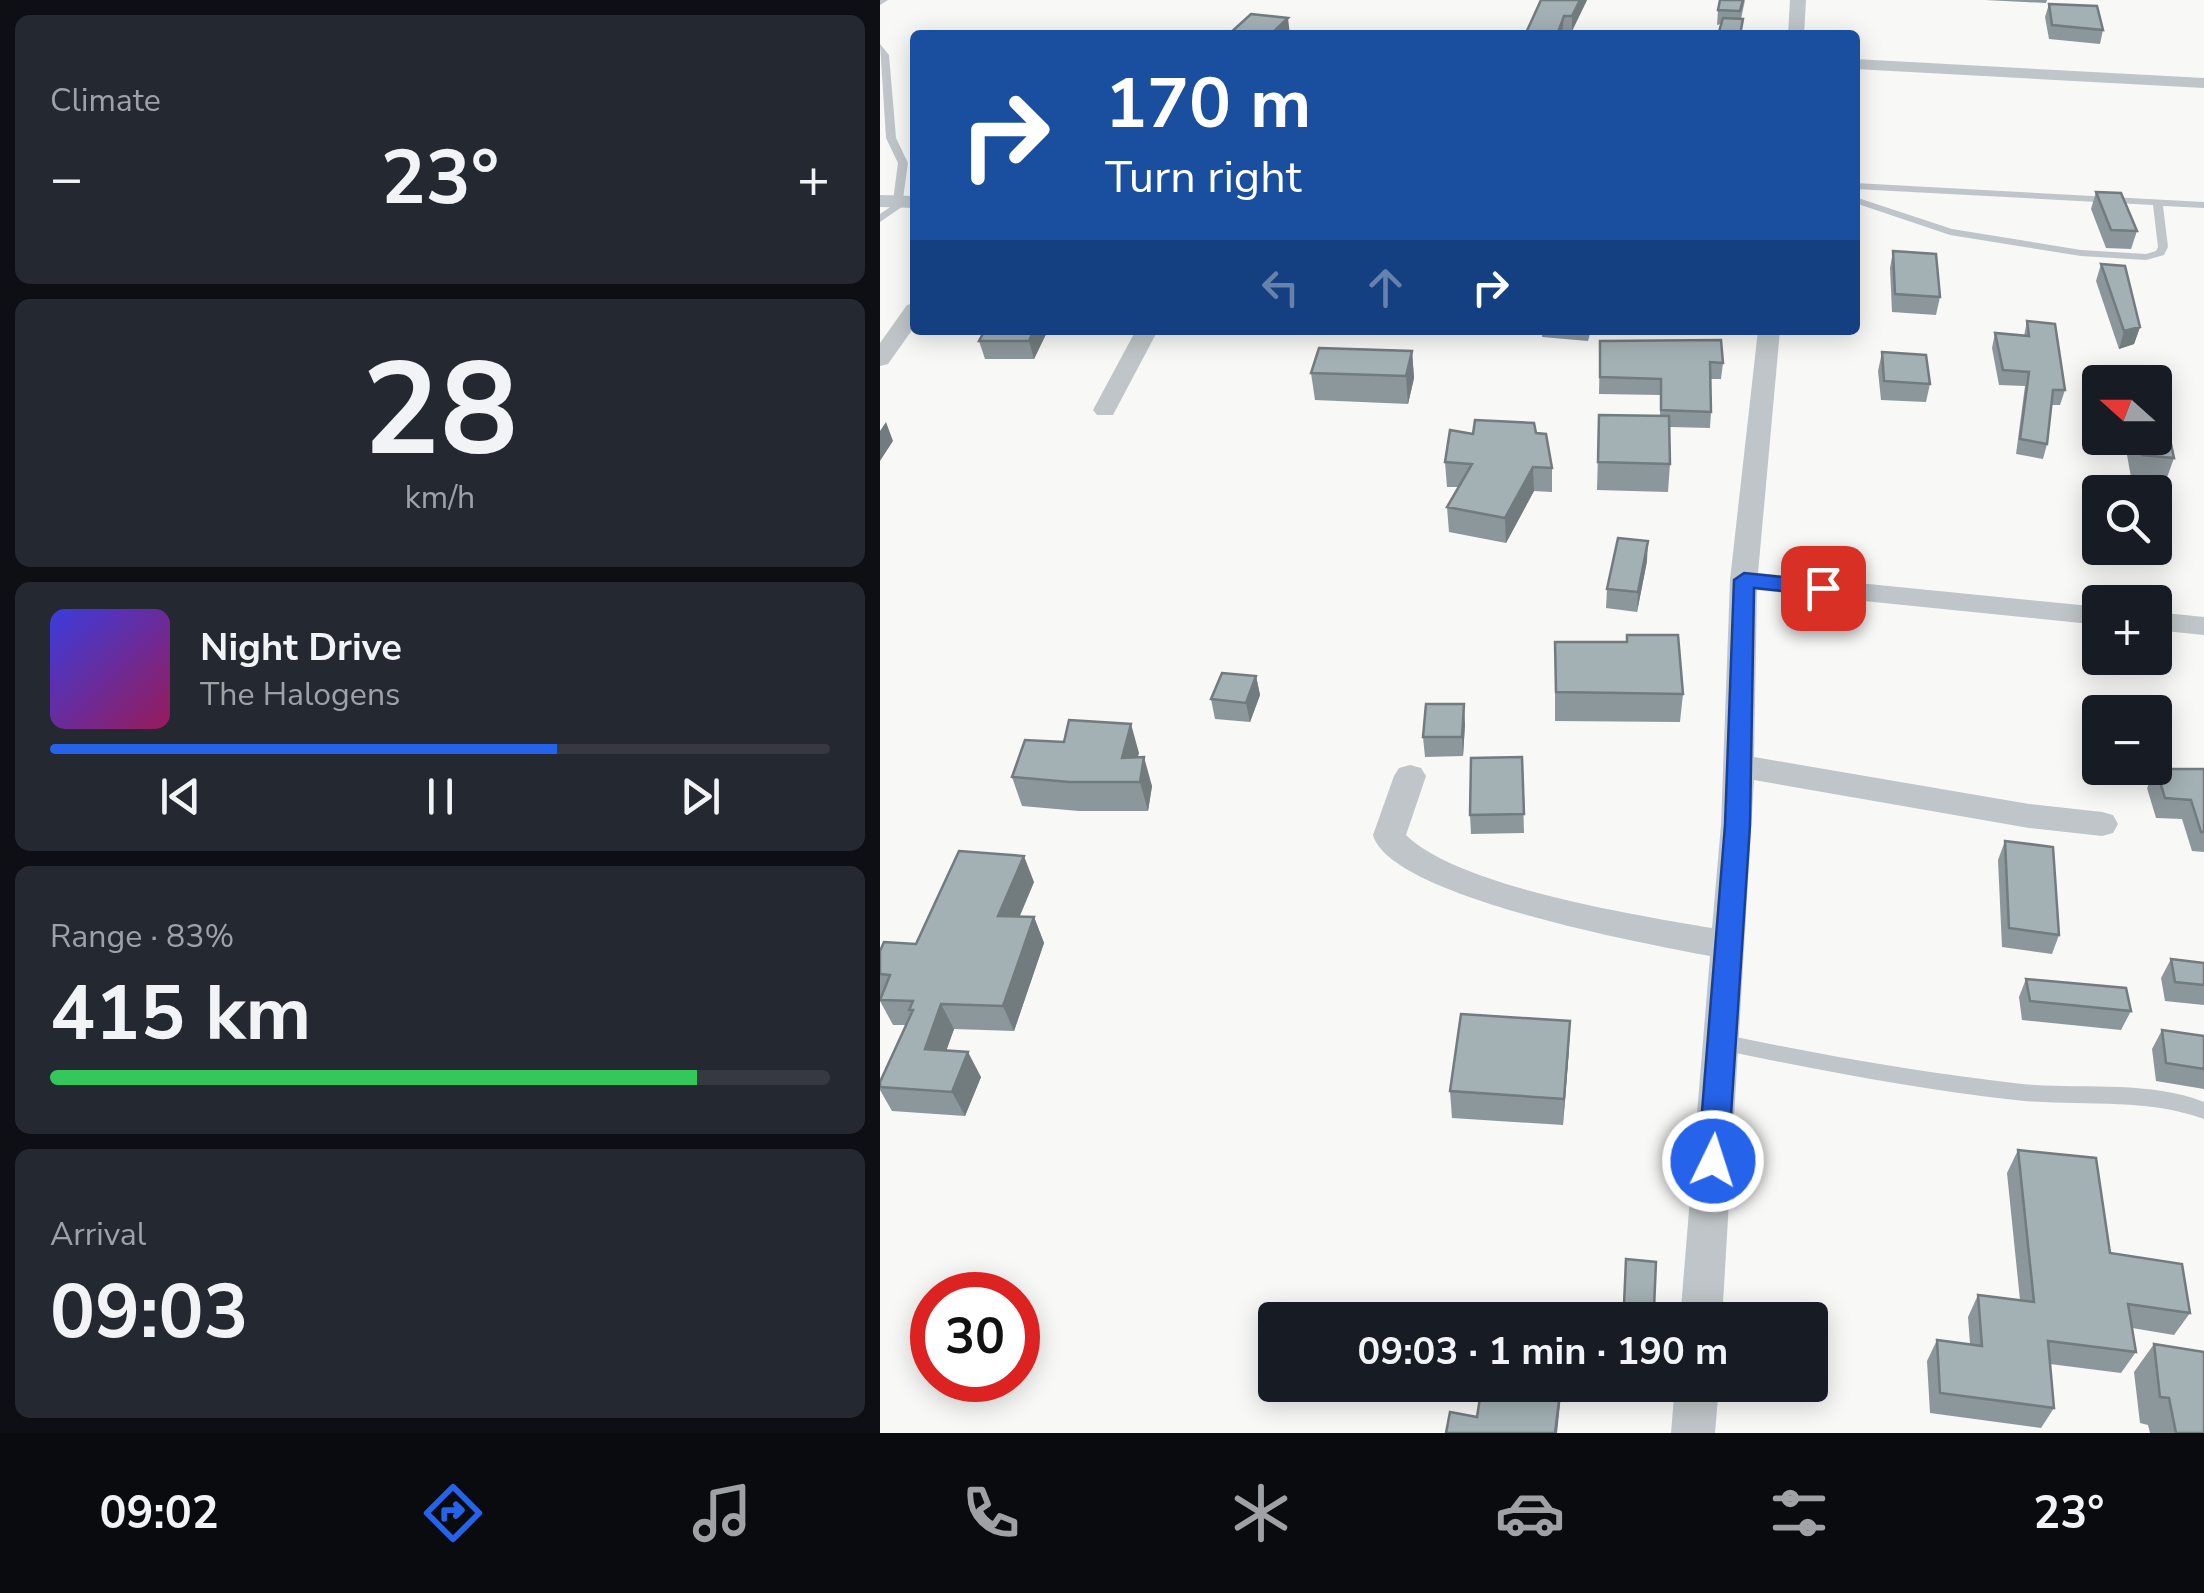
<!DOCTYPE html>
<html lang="en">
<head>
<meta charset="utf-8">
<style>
  :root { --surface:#171b24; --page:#242831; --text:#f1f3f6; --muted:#9ea1a6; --line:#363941; --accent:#2563eb }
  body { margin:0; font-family:"Nunito Sans",sans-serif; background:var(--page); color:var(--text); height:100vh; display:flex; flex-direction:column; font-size:38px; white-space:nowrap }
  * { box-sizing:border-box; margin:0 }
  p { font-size:32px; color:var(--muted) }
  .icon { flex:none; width:55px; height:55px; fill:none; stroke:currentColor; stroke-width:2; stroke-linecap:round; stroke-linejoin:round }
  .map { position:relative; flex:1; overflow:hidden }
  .panel { display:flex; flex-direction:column; gap:15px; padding:15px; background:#0d0f14; width:880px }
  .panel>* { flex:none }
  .top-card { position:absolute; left:30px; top:30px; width:950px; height:305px; border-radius:10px; box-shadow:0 5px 25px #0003; background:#1a4fa0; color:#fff; overflow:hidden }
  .needle { width:65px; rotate:291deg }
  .tools { position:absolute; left:1202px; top:365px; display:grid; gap:20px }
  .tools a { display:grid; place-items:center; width:90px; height:90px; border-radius:10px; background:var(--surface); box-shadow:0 5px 25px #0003; font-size:50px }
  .speed { position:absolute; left:30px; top:1272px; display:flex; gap:20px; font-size:50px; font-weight:700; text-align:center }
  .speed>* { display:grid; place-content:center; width:130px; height:130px; border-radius:50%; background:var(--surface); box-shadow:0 5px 25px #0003; line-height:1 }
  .speed .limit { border:15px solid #d22; background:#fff; color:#111 }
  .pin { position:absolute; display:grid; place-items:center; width:85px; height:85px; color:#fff; margin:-42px; border-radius:20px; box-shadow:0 5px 15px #0006 }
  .me { position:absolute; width:110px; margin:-55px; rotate:4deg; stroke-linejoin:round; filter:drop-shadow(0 0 8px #0008) }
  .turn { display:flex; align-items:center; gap:35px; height:210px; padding:0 30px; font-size:45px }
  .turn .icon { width:130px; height:130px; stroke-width:2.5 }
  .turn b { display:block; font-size:70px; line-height:85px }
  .lanes { display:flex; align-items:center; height:95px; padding:0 30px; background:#0003; justify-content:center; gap:50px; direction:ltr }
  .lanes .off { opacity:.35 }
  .big { font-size:75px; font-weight:700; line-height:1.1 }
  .panel .widget { flex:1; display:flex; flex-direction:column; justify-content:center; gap:15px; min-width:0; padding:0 35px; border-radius:15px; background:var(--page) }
  .panel .dial { align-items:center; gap:0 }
  .dial b { font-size:130px; line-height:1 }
  .song { display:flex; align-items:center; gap:30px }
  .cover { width:120px; height:120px; border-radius:15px; background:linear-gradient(135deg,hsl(240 70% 55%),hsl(330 70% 35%)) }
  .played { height:10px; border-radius:5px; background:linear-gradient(90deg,var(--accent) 65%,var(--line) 65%) }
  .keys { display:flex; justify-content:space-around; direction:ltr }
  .heat { display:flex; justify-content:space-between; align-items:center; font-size:55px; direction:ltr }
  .charge { height:15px; border-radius:8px; background:linear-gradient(90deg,#34c759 83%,var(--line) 0) }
  .trip { position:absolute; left:378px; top:1302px; width:570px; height:100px; border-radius:10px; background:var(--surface); box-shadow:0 5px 25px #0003; font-weight:700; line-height:100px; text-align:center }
  .tab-bar { display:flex; height:160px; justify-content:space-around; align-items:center; background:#090b0e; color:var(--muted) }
  .tab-bar .icon { width:70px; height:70px }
  .tab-bar .on { color:var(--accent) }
  .tab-bar b { font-size:45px; color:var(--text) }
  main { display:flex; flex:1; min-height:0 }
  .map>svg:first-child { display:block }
</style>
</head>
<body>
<main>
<section class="panel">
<div class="widget"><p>Climate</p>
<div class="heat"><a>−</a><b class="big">23°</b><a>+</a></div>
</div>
<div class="widget dial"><b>28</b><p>km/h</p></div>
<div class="widget">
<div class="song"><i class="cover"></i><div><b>Night Drive</b><p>The Halogens</p></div></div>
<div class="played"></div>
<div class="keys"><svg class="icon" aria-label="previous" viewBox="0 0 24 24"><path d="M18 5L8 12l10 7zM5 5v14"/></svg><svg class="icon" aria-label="pause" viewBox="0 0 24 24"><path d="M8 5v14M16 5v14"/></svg><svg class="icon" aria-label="next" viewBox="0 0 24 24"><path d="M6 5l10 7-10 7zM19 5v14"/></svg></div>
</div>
<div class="widget"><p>Range · 83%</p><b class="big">415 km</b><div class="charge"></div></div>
<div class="widget"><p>Arrival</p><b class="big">09:03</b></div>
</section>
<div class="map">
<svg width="1324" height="1433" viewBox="0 0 1324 1433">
  <rect width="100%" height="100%" fill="#f8f8f6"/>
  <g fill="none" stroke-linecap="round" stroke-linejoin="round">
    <path fill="#bfc5c8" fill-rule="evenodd" d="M0 0H8L0 5Z
      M0 44 9 55 16 138 28 163 23 199 29 202 0 222V214L16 203 13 201 18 163 6 138Z
      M975 183 1324 202V208L1283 206 1288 247 1284 255 1266 260 1201 256 1070 235 975 203V197L1072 229 1201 250 1266 254 1276 251 1278 247 1273 205 975 189Z
      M841 1034C941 1055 1041 1073 1142 1084 1202 1090 1267 1080 1324 1102V1119C1264 1097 1197 1107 1135 1100 1036 1089 938 1070 841 1050L835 1048 832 1042 835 1036Z"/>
    <path fill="#bfc5c8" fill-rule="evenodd" d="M910 0H926L924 35H908Z
      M975 59 1324 78V88L975 69Z
      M0 195 35 196V208L0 207Z
      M35 303V326L8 364 0 366V343L27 305Z
      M256 330H278L233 415H217L213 410Z
      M878 330H900L878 573 1220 607V625L877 590 874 757 1149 804 1222 812 1233 815 1238 824 1233 833 1222 836 1149 828 874 780 842 1320H800L830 956C767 944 510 897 493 835L514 776 519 768 530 765 541 768 546 776 526 835C579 887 756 915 832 928L841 825 850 580Z
      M1275 612 1324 617V635L1275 630Z
      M795 1385H839L835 1433H791Z"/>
  </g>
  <path fill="#8c979b" d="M661 0H707L692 31H684L682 35H645Z
    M865 0 861 19 837 25 838 10Z
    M1105 0H1167L1166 3Z
    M1169 4 1223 30 1220 44 1169 39 1165 17Z
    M1216 192 1257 231 1251 249 1226 248 1211 209Z
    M1013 251 1060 297 1056 315 1012 312 1010 268Z
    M1221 264 1260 327 1254 344 1239 349 1216 281Z
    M1147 321 1185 390 1180 405H1172L1167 444 1163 459 1136 454 1145 386 1119 385 1112 348 1115 333 1144 336Z
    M168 330 154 359H105L99 341Z
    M662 330H711L708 341 662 337Z
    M720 341 843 363 841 379H830L831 412 830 428 790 427V464L788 492 717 490 719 415 780 416V395L719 394Z
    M532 351 534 378 528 404 435 400 431 373Z
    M1002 352 1050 384 1046 402 1001 400 998 371Z
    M1246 377 1277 380 1294 458 1284 486 1252 483 1244 438H1275V382H1245Z
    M656 433 672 468V492L654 491 626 543 569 532 567 507 579 487H567L565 462 593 434Z
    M767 561 757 612 726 608 727 589Z
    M675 642H746L803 694 800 722 675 721Z
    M376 676 380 695 370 722 335 719 331 699Z
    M585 724 583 756 545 757 543 737Z
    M259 753 257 757 272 786 268 811H199L142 806 132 777Z
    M642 757 644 833 591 834 590 815Z
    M1276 769H1324V852L1312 851 1302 819 1276 818 1267 788Z
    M1125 841 1179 935 1172 954 1122 947 1118 860Z
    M154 882 139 917H154L164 943 134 1031 74 1029 66 1051 101 1077 85 1116 12 1111 0 1090V1082L26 1025H13L0 1001V951L36 944Z
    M1291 959 1324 963V1005L1285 1001 1281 978Z
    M1146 979 1251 1011 1241 1030 1142 1020 1139 997Z
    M1282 1030 1324 1036V1089L1276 1081 1272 1049Z
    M689 1048 683 1125 572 1118 570 1091Z
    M1138 1150 1230 1253 1310 1313 1294 1335 1252 1328 1256 1352 1241 1373 1170 1364 1174 1408 1161 1428 1050 1413 1047 1361 1057 1340 1090 1344 1088 1317 1098 1295 1140 1300 1127 1173Z
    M746 1259 774 1308 773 1316 743 1314Z
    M1274 1344 1324 1433H1270L1268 1425 1260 1423 1254 1372Z"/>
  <path fill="#727b7e" d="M700 0H707L692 31V16Z
    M684 16 682 35H677Z
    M408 18 410 35H390Z
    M1260 327 1254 344 1239 349 1244 331Z
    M154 330H168L154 359 149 341Z
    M532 351 534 378 528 404 526 376Z
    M6 422 13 441 0 461V431Z
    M653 467 654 491 626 543 625 518Z
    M768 541 767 561 757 612 758 592Z
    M376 676 380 695 370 722 366 703Z
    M584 704 585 724 583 756 582 737Z
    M251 724 259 753 251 782 242 758Z
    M264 757 272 786 268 811 260 782Z
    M144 856 154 882 129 942 118 916Z
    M154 917 164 943 134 1031 123 1006Z
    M61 1004 74 1029 58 1074 45 1049Z
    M690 1021 689 1048 683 1125 684 1099Z
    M88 1052 101 1077 85 1116 72 1092Z
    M682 1385 677 1433H675Z"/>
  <path fill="#a3b0b4" stroke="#727b7e" stroke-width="2.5" d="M661 0H700L692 16H684L677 35H645Z
    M840 0H863L860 11 838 10Z
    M1169 4 1217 6 1223 30 1172 25Z
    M371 14 408 18 390 35H348Z
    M843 18 863 19 860 35H838Z
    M1216 192 1241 193 1257 231 1231 230Z
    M1013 251 1056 254 1060 297 1015 294Z
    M1221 264 1245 266 1260 327 1244 331Z
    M1147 321 1175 324 1185 390H1173L1167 444 1140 439 1149 372 1123 370 1115 333 1149 336Z
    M105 330H154L149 341H99Z
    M841 340 843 363 830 362 831 412 781 410V379L720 377V341Z
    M439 348 532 351 526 376 431 373Z
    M1002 352 1046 355 1050 384 1004 381Z
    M1246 377 1277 380 1294 458 1262 455 1258 438H1275V382H1248Z
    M719 415 789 416 790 464 718 462Z
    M595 420 654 423 656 433 666 434 672 468 653 467 625 518 567 507 592 464 565 462 570 430 593 434Z
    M738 538 768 541 758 592 727 589Z
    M747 635H798L803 694 676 692 675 642H747Z
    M342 673 376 676 366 703 331 699Z
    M546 704H584L582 737H543Z
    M189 720 251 724 242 758 264 757 260 782H189L132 777 145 740 184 742Z
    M642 757 644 814 590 815 591 758Z
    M1276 769H1324V832H1321L1311 800 1285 798Z
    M1125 841 1173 847 1179 935 1129 928Z
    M79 851 144 856 118 916 154 917 123 1006 61 1004 45 1049 88 1052 72 1092 0 1087V1082L33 1010H29L33 1001 0 1000 10 975 0 974V951L4 942 36 944Z
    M1291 959 1324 963V985L1295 982Z
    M1146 979 1246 988 1251 1011 1150 1001Z
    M581 1014 690 1021 684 1099 570 1091Z
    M1282 1030 1324 1036V1069L1286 1063Z
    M1138 1150 1216 1158 1230 1253 1302 1264 1310 1313 1248 1304 1256 1352 1168 1341 1174 1408 1060 1393 1057 1340 1102 1346 1098 1295 1154 1302Z
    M746 1259 776 1262 774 1308 744 1305Z
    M1274 1344 1324 1352V1433H1296L1289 1398 1280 1397Z
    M602 1385H681L675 1433H566L570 1412 597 1417Z"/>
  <path fill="#2563eb" stroke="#184099" stroke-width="2.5" d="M864 573 943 581 954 588 943 595 874 588 870 825 848 1161 843 1171 833 1175 822 1171 818 1161 845 825 854 580Z"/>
</svg>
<div class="tools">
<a><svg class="needle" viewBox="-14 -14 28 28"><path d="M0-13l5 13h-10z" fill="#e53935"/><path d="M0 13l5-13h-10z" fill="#9ea1a6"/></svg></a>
<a><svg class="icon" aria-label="search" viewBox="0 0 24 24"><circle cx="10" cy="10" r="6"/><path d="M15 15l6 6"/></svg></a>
<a>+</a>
<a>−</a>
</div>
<div class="speed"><div class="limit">30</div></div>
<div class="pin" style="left:943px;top:588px;background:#d93025"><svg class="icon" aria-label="arrive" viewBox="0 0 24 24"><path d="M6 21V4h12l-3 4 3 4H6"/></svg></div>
<svg class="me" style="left:833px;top:1161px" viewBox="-20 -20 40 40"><circle r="17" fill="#2563eb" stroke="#fff" stroke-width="3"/><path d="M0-11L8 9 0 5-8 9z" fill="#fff"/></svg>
<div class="trip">09:03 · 1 min · 190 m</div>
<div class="top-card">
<div class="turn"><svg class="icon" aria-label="right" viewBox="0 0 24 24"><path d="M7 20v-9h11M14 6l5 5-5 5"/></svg><div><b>170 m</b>Turn right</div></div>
<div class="lanes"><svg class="icon off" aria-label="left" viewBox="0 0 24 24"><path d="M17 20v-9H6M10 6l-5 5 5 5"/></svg><svg class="icon off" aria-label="ahead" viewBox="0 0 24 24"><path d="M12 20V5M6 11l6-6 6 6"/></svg><svg class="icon" aria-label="right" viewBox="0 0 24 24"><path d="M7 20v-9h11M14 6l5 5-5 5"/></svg></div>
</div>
</div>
</main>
<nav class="tab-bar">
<b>09:02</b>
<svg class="icon on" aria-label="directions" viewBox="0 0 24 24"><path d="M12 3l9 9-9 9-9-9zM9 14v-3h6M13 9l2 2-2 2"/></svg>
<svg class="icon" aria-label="music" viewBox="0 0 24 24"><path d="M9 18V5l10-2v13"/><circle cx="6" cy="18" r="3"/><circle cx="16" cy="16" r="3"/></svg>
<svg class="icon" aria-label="phone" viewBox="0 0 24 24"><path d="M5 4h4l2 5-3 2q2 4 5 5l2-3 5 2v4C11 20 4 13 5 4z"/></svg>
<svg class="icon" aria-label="climate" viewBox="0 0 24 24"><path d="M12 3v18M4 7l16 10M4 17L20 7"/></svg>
<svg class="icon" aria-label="car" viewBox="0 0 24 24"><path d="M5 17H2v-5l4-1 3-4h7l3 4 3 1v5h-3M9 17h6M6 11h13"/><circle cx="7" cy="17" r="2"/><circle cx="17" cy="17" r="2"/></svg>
<svg class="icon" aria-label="filters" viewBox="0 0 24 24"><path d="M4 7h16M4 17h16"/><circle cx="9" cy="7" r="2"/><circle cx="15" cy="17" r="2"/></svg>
<b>23°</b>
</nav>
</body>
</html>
